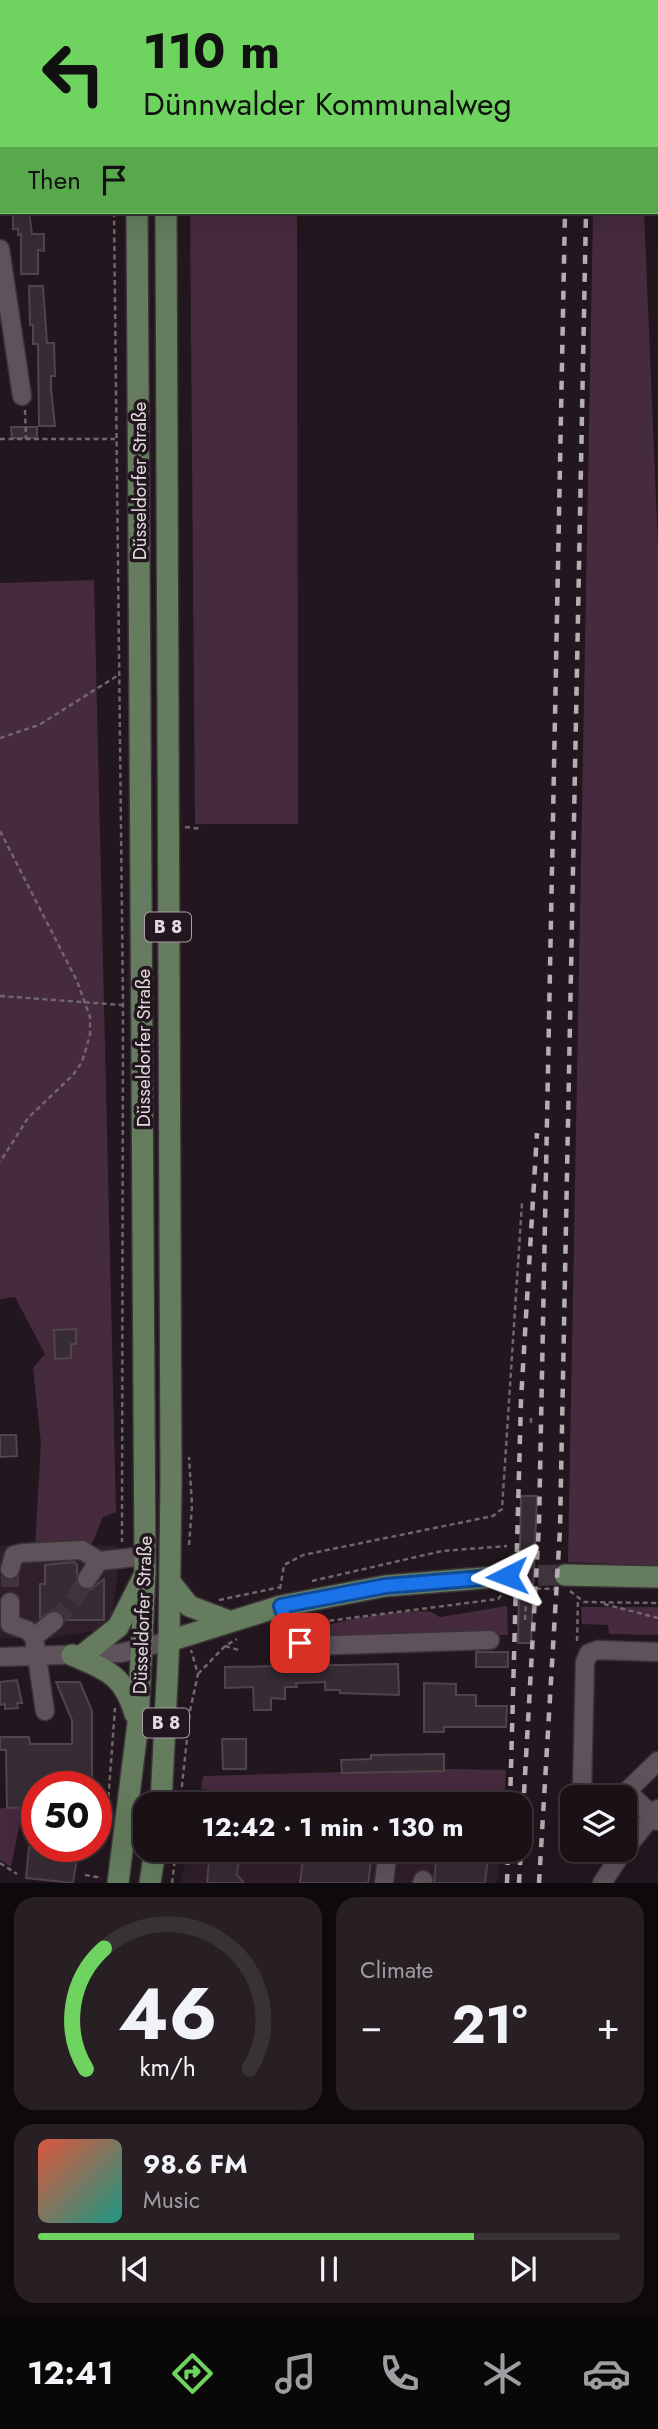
<!DOCTYPE html>
<html lang="en">
<head>
<meta charset="utf-8">
<style>
  :root { --surface:#1a1116; --page:#271f23; --text:#f1f3f6; --muted:#9f9da1; --line:#383135; --accent:#6fd35f }
  body { margin:0; font-family:Jost,sans-serif; background:var(--page); color:var(--text); height:100vh; display:flex; flex-direction:column; font-size:26px; white-space:nowrap }
  * { box-sizing:border-box; margin:0 }
  p { font-size:23px; color:var(--muted) }
  .icon { flex:none; width:38px; height:38px; fill:none; stroke:currentColor; stroke-width:2; stroke-linecap:round; stroke-linejoin:round }
  .map { position:relative; height:1883px; overflow:hidden }
  .sheet { display:flex; flex-direction:column; gap:14px; padding:14px; background:#0e090c; flex:1 }
  .sheet>* { flex:none }
  .hud { position:absolute; left:0px; top:0px; width:658px; height:214px; box-shadow:0 7px 28px #0002,0 0 0 2px var(--line); background:#6fd35f; color:#111; overflow:hidden }
  .controls { position:absolute; left:560px; top:1785px; display:grid; gap:14px }
  .controls a { display:grid; place-items:center; width:77px; height:77px; border-radius:14px; background:var(--surface); box-shadow:0 7px 28px #0002,0 0 0 2px var(--line); font-size:35px }
  .speed { position:absolute; left:21px; top:1771px; display:flex; gap:14px; font-size:35px; font-weight:700; text-align:center }
  .speed>* { display:grid; place-content:center; width:91px; height:91px; border-radius:50%; background:var(--surface); box-shadow:0 7px 28px #0002,0 0 0 2px var(--line); line-height:1 }
  .speed .limit { border:10px solid #d22; background:#fff; color:#111 }
  .pin { position:absolute; display:grid; place-items:center; width:60px; height:60px; color:#fff; margin:-30px; border-radius:14px; box-shadow:0 4px 10px #0006 }
  .me { position:absolute; width:77px; margin:-38px; rotate:267deg; stroke-linejoin:round; filter:drop-shadow(0 0 5px #0008) }
  .turn { display:flex; align-items:center; gap:24px; height:147px; padding:0 28px; font-size:32px }
  .turn .icon { width:91px; height:91px; stroke-width:2.5 }
  .turn b { display:block; font-size:49px; line-height:60px }
  .then { display:flex; align-items:center; height:66px; padding:0 28px; background:#0003; gap:14px; font-size:26px }
  .big { font-size:52px; font-weight:700; line-height:1.1 }
  .sheet .card { flex:1; display:flex; flex-direction:column; justify-content:center; gap:10px; min-width:0; padding:0 24px; border-radius:21px; background:var(--page) }
  .sheet .dial { align-items:center; gap:0 }
  .dial svg { height:182px; overflow:visible; fill:none; stroke:var(--line); stroke-width:7; stroke-linecap:round; text-anchor:middle }
  .dial text { fill:var(--text); stroke:none }
  .song { display:flex; align-items:center; gap:21px }
  .cover { width:84px; height:84px; border-radius:10px; background:linear-gradient(135deg,hsl(10 70% 55%),hsl(170 70% 35%)) }
  .played { height:7px; border-radius:4px; background:linear-gradient(90deg,var(--accent) 75%,var(--line) 75%) }
  .keys { display:flex; justify-content:space-around; direction:ltr }
  .heat { display:flex; justify-content:space-between; align-items:center; font-size:38px; direction:ltr }
  .sheet .tiles { flex:1; display:grid; gap:14px; grid-template-columns:1fr 1fr }
  .card:last-child { grid-column:span 2 }
  .trip { position:absolute; left:133px; top:1792px; width:399px; height:70px; border-radius:21px; background:var(--surface); box-shadow:0 7px 28px #0002,0 0 0 2px var(--line); font-weight:700; line-height:70px; text-align:center }
  .menu { display:flex; height:112px; justify-content:space-around; align-items:center; background:#0a0709; color:var(--muted) }
  .menu .icon { width:49px; height:49px }
  .menu .selected { color:var(--accent) }
  .menu b { font-size:32px; color:var(--text) }
  .map>svg:first-child { display:block }
</style>
</head>
<body>
<div class="map">
<svg width="658" height="1883" viewBox="0 0 658 1883">
  <rect width="100%" height="100%" fill="#22171e"/>
  <path fill="#2f1f2a" d="M0 1546H117L118 1571 112 1615 102 1628 88 1632 52 1638H0Z
    M198 1791 361 1804H196Z
    M187 1850H501L497 1883H181Z"/>
  <path fill="#462a3e" d="M190 212H297L298 824H195Z
    M593 212H644L658 545V1566L568 1562Z
    M94 580 116 1512 103 1517 91 1546H35L41 1443 33 1368 45 1354 15 1297 0 1299V583Z
    M507 1606 508 1635H324L317 1631C327 1620 414 1608 431 1612 432 1612 439 1617 440 1617Z
    M581 1607H658V1635L609 1634 608 1625 582 1624Z
    M448 1769 506 1770 504 1804H359L201 1789 203 1776Z
    M0 1808H23L11 1867 0 1860Z"/>
  <path fill="#372c33" stroke="#51444c" stroke-width="2" d="M13 212H29L32 234H44V251L38 250V274H21V234L18 235V229H13Z
    M29 286H43L47 343H54L55 376H51V388L55 426H39L38 344H33V325H30Z
    M11 427H37V438H12Z
    M76 1329V1344H71V1358L55 1359 54 1330Z
    M0 1435H16L17 1456 0 1457Z
    M521 1496H537L531 1643H518Z
    M74 1562 77 1565V1583L81 1589H91L104 1579V1620H65L62 1613 53 1610 40 1618V1584H45V1565Z
    M476 1652H508V1667H476Z
    M398 1664 399 1695 340 1693V1690H325V1682L296 1683 297 1687H285V1699L271 1698V1710H254L253 1687 225 1688V1667Z
    M17 1680 22 1703H17L18 1708 5 1709V1704L0 1705V1682Z
    M56 1682H80L92 1711V1787H37V1807L7 1808 6 1750H0V1737H29L30 1744H72V1720Z
    M424 1683 456 1684V1695H476V1706H507L506 1727H444V1732H424Z
    M222 1739H246V1769H223Z
    M444 1754V1771L342 1773 341 1760 371 1759V1755Z
    M79 1846 73 1883 26 1878 29 1847Z
    M210 1850H240L237 1875 244 1883H207Z
    M304 1850H367V1854H372L368 1883H300Z
    M437 1850H489L485 1883H434Z"/>
  <g fill="none" stroke-linecap="round" stroke-linejoin="round">
    <path stroke="#3f343b" stroke-width="18" stroke-dasharray="18 9" stroke-linecap="butt" d="M10 1569V1602
      M54 1621 73 1601 87 1579"/>
    <path stroke="#3f343b" stroke-width="21" stroke-dasharray="21 10" stroke-linecap="butt" d="M507 1576 565 1575"/>
    <defs>
      <path id="minor" d="M13 0V2
        M0 117 2 101
        M0 249 22 396
        M10 1569 14 1555 23 1553 82 1550 99 1561
        M87 1579 99 1561 145 1556
        M10 1602V1624L27 1630 34 1637
        M281 1606 293 1638 308 1646 490 1640
        M0 1657 121 1653 169 1641
        M45 1711 34 1637 54 1621
        M627 1791 658 1821
        M591 1797 582 1790 585 1662 589 1653 598 1650 658 1652
        M621 1797 658 1761
        M625 1849 658 1809
        M384 1883 387 1857
        M422 1883 423 1880
        M602 1883 624 1850"/>
      <path id="major" d="M136 0V2
        M165 0V2
        M565 1575 658 1577
        M170 1582 189 1606 229 1621
        M169 1641 281 1606 385 1586 507 1576
        M84 1654 118 1627 143 1578
        M72 1655C107 1670 124 1675 135 1714
        M161 1804 169 1641 171 1481 166 212
        M118 1883 138 1723 145 1573 137 212
        M150 1883 155 1850"/>
    </defs>
    <use href="#minor" stroke="#3a3337" stroke-width="21"/>
    <use href="#major" stroke="#3a3337" stroke-width="24"/>
    <path stroke="#70666c" stroke-width="2.5" stroke-dasharray="5 3.5" stroke-linecap="butt" d="M113 0V2
      M114 212 123 1005 122 1542
      M25 410 26 438
      M0 439H115
      M0 738 39 725 120 674
      M185 827 202 829
      M0 831 77 981 90 1017V1035L82 1062 73 1075 28 1118 0 1162
      M0 996 122 1005
      M531 1423V1418
      M189 1545 192 1506 189 1457
      M312 1581 442 1551 507 1546
      M519 1588 554 1589
      M280 1589 284 1565 303 1555 493 1516 502 1509 522 1203
      M570 1591 584 1602 658 1603
      M219 1600 281 1587
      M604 1604 658 1618
      M525 1620 526 1603
      M304 1624 498 1599 503 1593
      M577 1641 578 1599
      M225 1646 239 1650
      M198 1674 225 1646 237 1639
      M180 1804 190 1711 198 1674 191 1650
      M106 1831 115 1708
      M0 1863 17 1874
      M85 1875 102 1878
      M172 1883 176 1850"/>
    <use href="#minor" stroke="#5f525a" stroke-width="18"/>
    <use href="#major" stroke="#657d5e" stroke-width="21"/>
    <path stroke="#b7aeb4" stroke-width="4.5" stroke-dasharray="9 9" stroke-linecap="butt" d="M569 2V0
      M582 2V0
      M510 1804 521 1400 537 1133
      M507 1883 508 1850
      M519 1883 539 1525 565 212
      M539 1883 560 1529 586 212"/>
  </g>
  <g fill="none" stroke-linecap="round" stroke-linejoin="round">
    <defs>
      <path id="route" d="M300 1643 290 1634 281 1606 385 1586 507 1576"/>
    </defs>
    <use href="#route" stroke="#114b97" stroke-width="18"/>
    <use href="#route" stroke="#1a73e8" stroke-width="12"/>
  </g>
  <g text-anchor="middle" stroke-width="7" stroke-linejoin="round" paint-order="stroke">
    <g fill="#22171e" stroke="#a89fa4" stroke-width="2">
      <rect x="145" y="912.5" width="46" height="29" rx="5"/>
      <rect x="143" y="1708.5" width="46" height="29" rx="5"/>
    </g>
    <g font-size="18" font-weight="bold" fill="#e1d9de">
      <text x="168" y="933">B 8</text>
      <text x="166" y="1729">B 8</text>
    </g>
    <g font-size="19" fill="#e1d9de" stroke="#22171e">
      <text transform="translate(139 481) rotate(-90)" y="7">Düsseldorfer Straße</text>
      <text transform="translate(143 1048) rotate(-90)" y="7">Düsseldorfer Straße</text>
      <text transform="translate(142 1615) rotate(-88)" y="7">Düsseldorfer Straße</text>
    </g>
  </g>
</svg>
<div class="controls">
<a><svg class="icon" aria-label="layers" viewBox="0 0 24 24"><path d="M12 4l9 5-9 5-9-5zM3 14l9 5 9-5"/></svg></a>
</div>
<div class="speed"><div class="limit">50</div></div>
<div class="pin" style="left:300px;top:1643px;background:#d93025"><svg class="icon" aria-label="arrive" viewBox="0 0 24 24"><path d="M6 21V4h12l-3 4 3 4H6"/></svg></div>
<svg class="me" style="left:507px;top:1576px" viewBox="-20 -20 40 40"><path d="M0-17L14 15 0 8-14 15z" fill="#1a73e8" stroke="#fff" stroke-width="4"/></svg>
<div class="trip">12:42 · 1 min · 130 m</div>
<div class="hud">
<div class="turn"><svg class="icon" aria-label="left" viewBox="0 0 24 24"><path d="M17 20v-9H6M10 6l-5 5 5 5"/></svg><div><b>110 m</b>Dünnwalder Kommunalweg</div></div>
<div class="then">Then<svg class="icon" aria-label="arrive" viewBox="0 0 24 24"><path d="M6 21V4h12l-3 4 3 4H6"/></svg></div>
</div>
</div>
<section class="sheet">
<div class="tiles">
<div class="card dial"><svg viewBox="0 0 100 80">
<path d="M14 69A42 42 0 1 1 86 69"/>
<path d="M14 69A42 42 0 0 1 22 16" stroke="#6fd35f"/>
<text x="50" y="56" font-size="32" font-weight="700">46</text>
<text x="50" y="72" font-size="11">km/h</text>
</svg></div>
<div class="card"><p>Climate</p>
<div class="heat"><a>−</a><b class="big">21°</b><a>+</a></div>
</div>
<div class="card">
<div class="song"><i class="cover"></i><div><b>98.6 FM</b><p>Music</p></div></div>
<div class="played"></div>
<div class="keys"><svg class="icon" aria-label="previous" viewBox="0 0 24 24"><path d="M18 5L8 12l10 7zM5 5v14"/></svg><svg class="icon" aria-label="pause" viewBox="0 0 24 24"><path d="M8 5v14M16 5v14"/></svg><svg class="icon" aria-label="next" viewBox="0 0 24 24"><path d="M6 5l10 7-10 7zM19 5v14"/></svg></div>
</div>
</div>
</section>
<nav class="menu">
<b>12:41</b>
<svg class="icon selected" aria-label="directions" viewBox="0 0 24 24"><path d="M12 3l9 9-9 9-9-9zM9 14v-3h6M13 9l2 2-2 2"/></svg>
<svg class="icon" aria-label="music" viewBox="0 0 24 24"><path d="M9 18V5l10-2v13"/><circle cx="6" cy="18" r="3"/><circle cx="16" cy="16" r="3"/></svg>
<svg class="icon" aria-label="phone" viewBox="0 0 24 24"><path d="M5 4h4l2 5-3 2q2 4 5 5l2-3 5 2v4C11 20 4 13 5 4z"/></svg>
<svg class="icon" aria-label="climate" viewBox="0 0 24 24"><path d="M12 3v18M4 7l16 10M4 17L20 7"/></svg>
<svg class="icon" aria-label="car" viewBox="0 0 24 24"><path d="M5 17H2v-5l4-1 3-4h7l3 4 3 1v5h-3M9 17h6M6 11h13"/><circle cx="7" cy="17" r="2"/><circle cx="17" cy="17" r="2"/></svg>
</nav>
</body>
</html>
